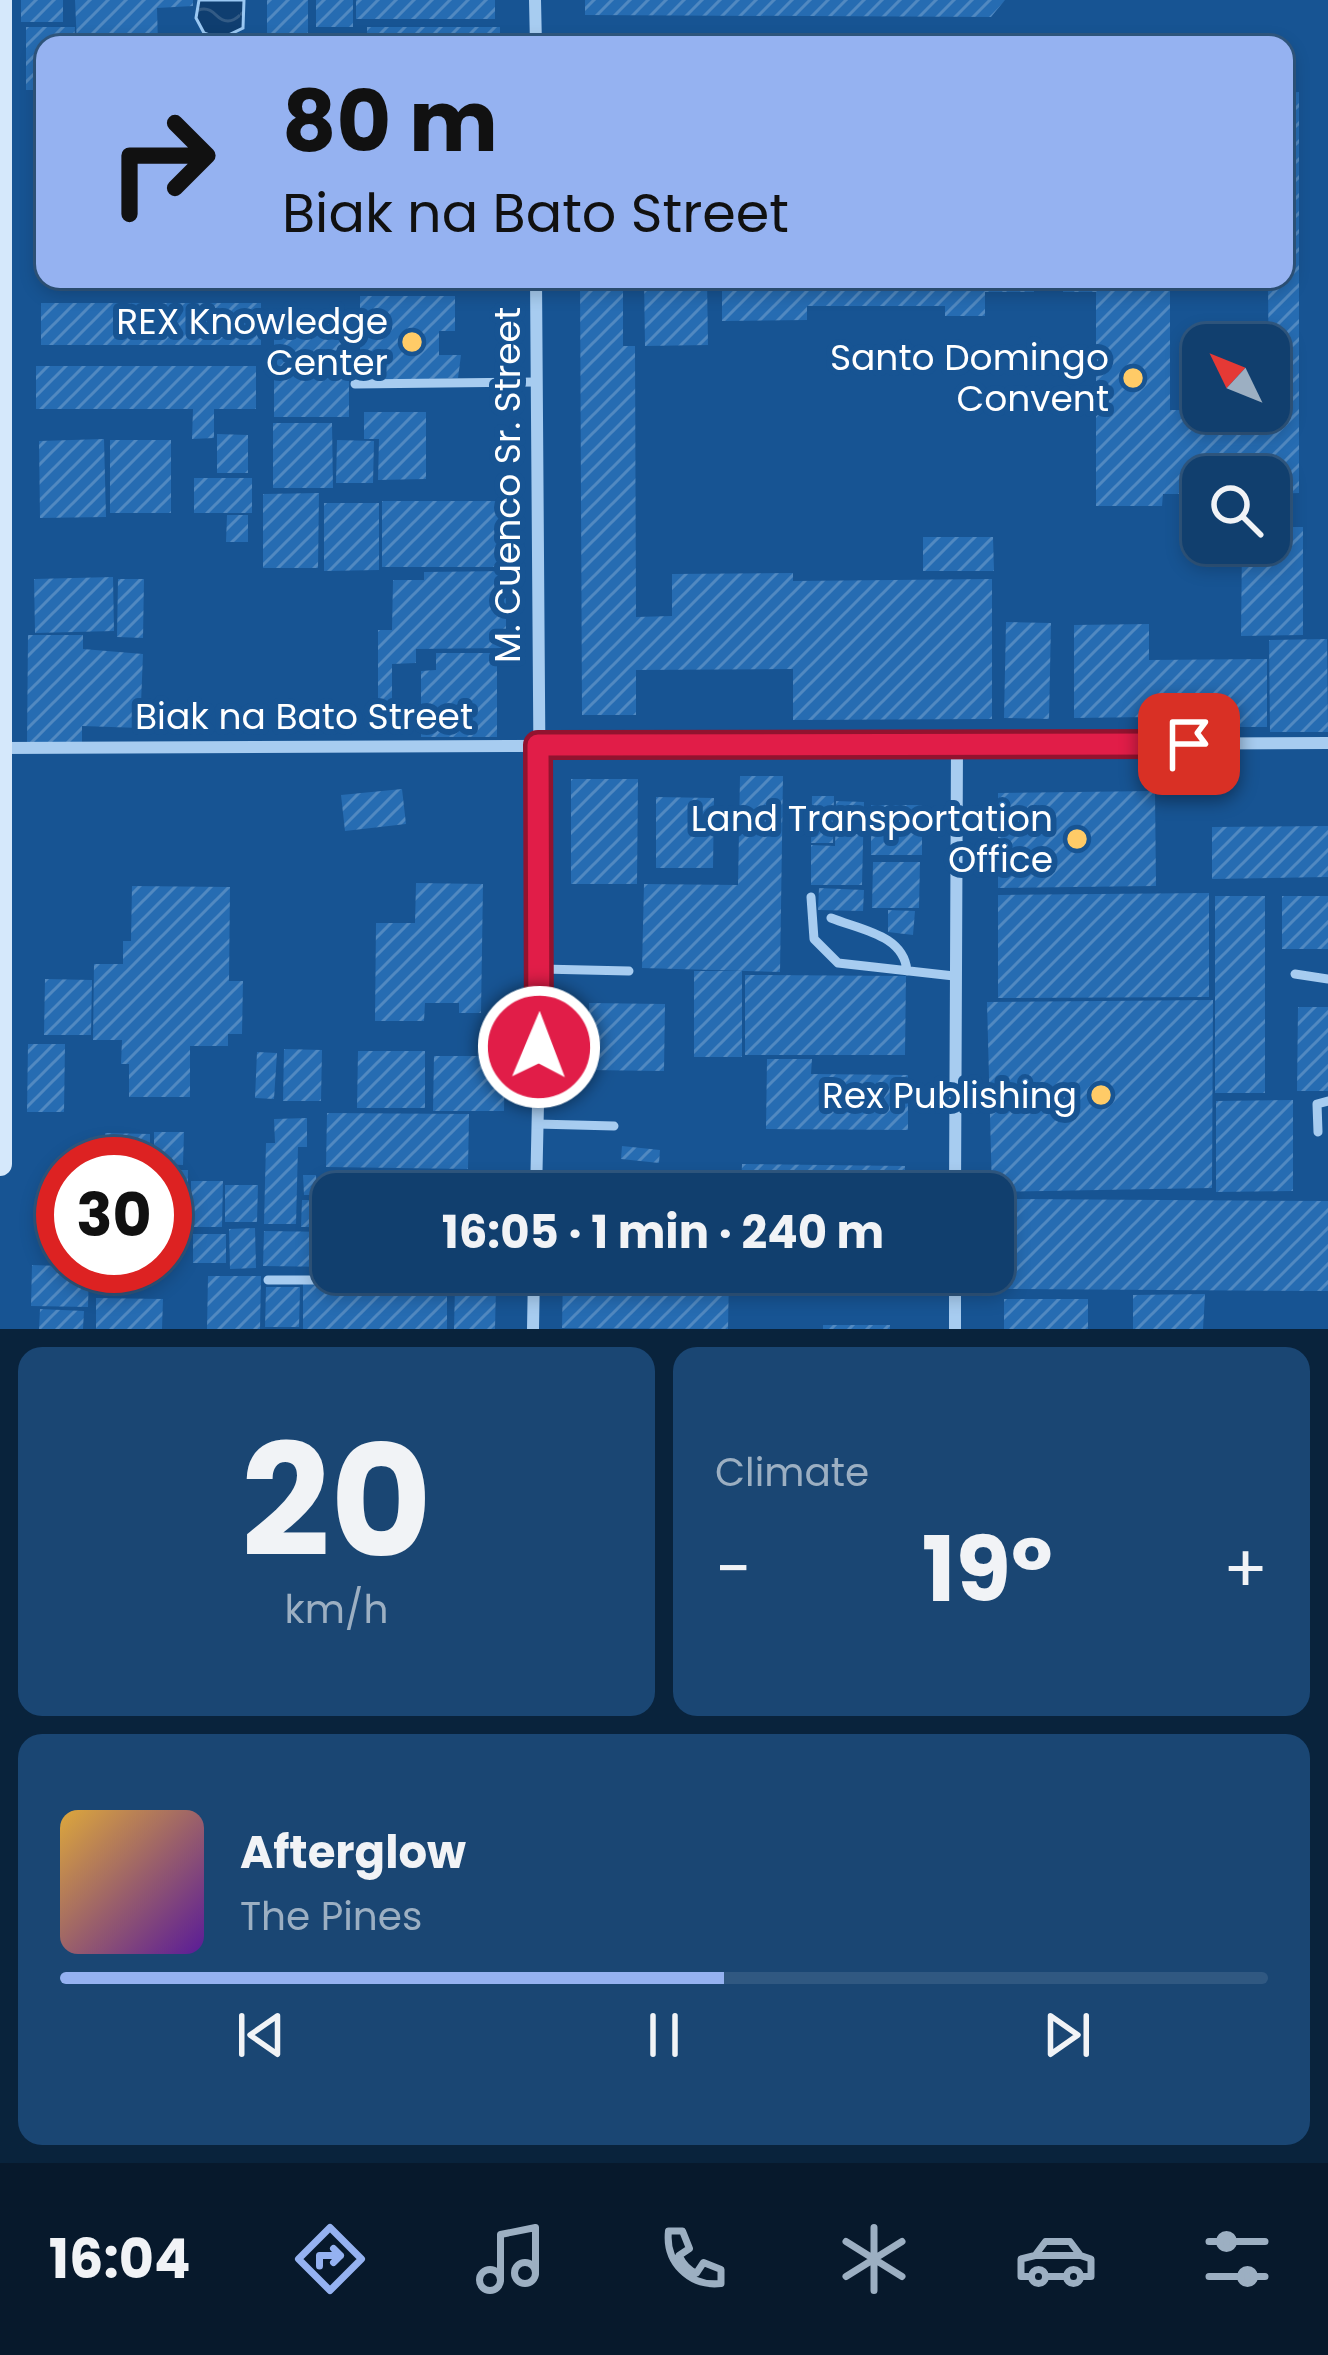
<!DOCTYPE html>
<html lang="en">
<head>
<meta charset="utf-8">
<style>
  :root { --surface:#113f6e; --page:#1a4673; --text:#f1f3f6; --muted:#9cafc2; --line:#305881; --accent:#95b2f1 }
  body { margin:0; font-family:Poppins,sans-serif; background:var(--page); color:var(--text); height:100vh; display:flex; flex-direction:column; font-size:45px; white-space:nowrap }
  * { box-sizing:border-box; margin:0 }
  p { font-size:39px; color:var(--muted) }
  .icon { flex:none; width:66px; height:66px; fill:none; stroke:currentColor; stroke-width:2; stroke-linecap:round; stroke-linejoin:round }
  .map { position:relative; height:1329px; overflow:hidden }
  .side { display:flex; flex-direction:column; gap:18px; padding:18px; background:#09233c; flex:1 }
  .side>* { flex:none }
  .banner { position:absolute; left:36px; top:36px; width:1257px; height:252px; border-radius:24px; box-shadow:0 6px 18px #0003,0 0 0 3px var(--line); background:#95b2f1; color:#111; overflow:hidden }
  .needle { width:78px; rotate:313deg }
  .buttons { position:absolute; left:1182px; top:324px; display:grid; gap:24px }
  .buttons a { display:grid; place-items:center; width:108px; height:108px; border-radius:24px; background:var(--surface); box-shadow:0 6px 18px #0003,0 0 0 3px var(--line); font-size:60px }
  .speed { position:absolute; left:36px; top:1137px; display:flex; gap:24px; font-size:60px; font-weight:700; text-align:center }
  .speed>* { display:grid; place-content:center; width:156px; height:156px; border-radius:50%; background:var(--surface); box-shadow:0 6px 18px #0003,0 0 0 3px var(--line); line-height:1 }
  .speed .limit { border:18px solid #d22; background:#fff; color:#111 }
  .pin { position:absolute; display:grid; place-items:center; width:102px; height:102px; color:#fff; margin:-51px; border-radius:24px; box-shadow:0 6px 18px #0006 }
  .me { position:absolute; width:132px; margin:-66px; rotate:1deg; stroke-linejoin:round; filter:drop-shadow(0 0 9px #0008) }
  .turn { display:flex; align-items:center; gap:42px; height:252px; padding:0 48px; font-size:54px }
  .turn .icon { width:156px; height:156px; stroke-width:2.5 }
  .turn b { display:block; font-size:84px; line-height:102px }
  .big { font-size:90px; font-weight:700; line-height:1.1 }
  .side .tile { flex:1; display:flex; flex-direction:column; justify-content:center; gap:18px; min-width:0; padding:0 42px; border-radius:24px; background:var(--page) }
  .side .dial { align-items:center; gap:0 }
  .dial b { font-size:156px; line-height:1 }
  .song { display:flex; align-items:center; gap:36px }
  .cover { width:144px; height:144px; border-radius:18px; background:linear-gradient(135deg,hsl(40 70% 55%),hsl(270 70% 35%)) }
  .played { height:12px; border-radius:6px; background:linear-gradient(90deg,var(--accent) 55%,var(--line) 55%) }
  .keys { display:flex; justify-content:space-around; direction:ltr }
  .heat { display:flex; justify-content:space-between; align-items:center; font-size:66px; direction:ltr }
  .side .tiles { flex:1; display:grid; gap:18px; grid-template-columns:1fr 1fr }
  .tile:last-child { grid-column:span 2 }
  .trip { position:absolute; left:312px; top:1173px; width:702px; height:120px; border-radius:24px; background:var(--surface); box-shadow:0 6px 18px #0003,0 0 0 3px var(--line); font-weight:700; line-height:120px; text-align:center }
  .tab-bar { display:flex; height:192px; justify-content:space-around; align-items:center; background:#07192c; color:var(--muted) }
  .tab-bar .icon { width:84px; height:84px }
  .tab-bar .active { color:var(--accent) }
  .tab-bar b { font-size:54px; color:var(--text) }
  .map>svg:first-child { display:block }
</style>
</head>
<body>
<div class="map">
<svg width="1328" height="1329" viewBox="0 0 1328 1329">
  <defs>
    <pattern id="water-waves" width="16" height="10" patternUnits="userSpaceOnUse" patternTransform="scale(3)"><rect width="16" height="10" fill="#0f3e70"/><path d="M0 5q4-4 8 0t8 0" fill="none" stroke="#335b85"/></pattern>
    <pattern id="building-hatch" width="6" height="6" patternUnits="userSpaceOnUse" patternTransform="scale(3)"><rect width="6" height="6" fill="#266cb2"/><path d="M-1 1l2-2M0 6l6-6M5 7l2-2" fill="none" stroke="#5189c1"/></pattern>
  </defs>
  <rect width="100%" height="100%" fill="#175493"/>
  <path fill="url(#water-waves)" stroke="#9ac8f3" stroke-width="3" d="M199 0H244L243 28 220 39 204 33 196 18Z"/>
  <path fill="url(#building-hatch)" d="M21 0H63V22H21Z
    M75 0H193V6L157 8 158 44 77 45Z
    M267 0H308V45H267Z
    M316 0H353V27H316Z
    M356 0H495V19H356Z
    M585 0H1005L991 17 585 15Z
    M26 27H75L74 45H45V90H26Z
    M367 27H500V45H367Z
    M312 34H365V45H312Z
    M1299 92V493L1269 494V477H1203V494H1163L1162 506H1096V292H1063V279H1170V410L1269 411 1268 279H1284V93Z
    M37 200H45V237H37Z
    M400 279H461V289L400 288Z
    M580 279H623V346H635L636 617 672 616V574L793 573V581L992 579V719L793 720V669L636 670V715H582Z
    M644 279H707L708 345 645 346Z
    M722 279H1034V292H985V316H945V306H807V320L722 321Z
    M360 296H455V331H439V355H461L458 378 360 381Z
    M41 303H261V345H41Z
    M274 324H349V417H274Z
    M36 366H256V409H214V438L192 439 193 409H36Z
    M364 412H426V479L378 480 379 439H364Z
    M273 423H332L333 488H273Z
    M217 434 248 435V473H217Z
    M104 439 106 517 40 518 39 441Z
    M110 440H171V513H110Z
    M337 440 374 441 373 483H336Z
    M194 478H252V513H194Z
    M319 493 318 568H263V494Z
    M382 501H507L506 567H382Z
    M324 503H379V570L324 571Z
    M227 515H248V542H226Z
    M1269 527H1303V635L1241 636 1242 543H1269Z
    M923 537H993L994 571H923Z
    M506 571V648L416 649V663L392 664V707H378V630H392L393 580H424V572Z
    M113 577 114 631 35 633 34 579Z
    M118 579H144L143 638 117 637Z
    M1006 622 1051 623 1049 719 1004 718Z
    M1149 624V660L1267 659V727H1151V717L1074 718V625Z
    M28 635H83V649L143 654 140 728 82 726V744H27Z
    M1327 639 1328 732H1270L1269 640Z
    M436 653H497V737H421V671L436 670Z
    M740 776H783L780 972 642 968 644 884 738 885Z
    M571 779H638L637 884H571Z
    M402 789 406 824 345 831 341 795Z
    M1155 791 1156 886 998 888V793Z
    M812 796H834L833 843H811Z
    M656 797 714 798 713 868H656Z
    M836 801 864 802 862 885H811V845L835 846Z
    M871 805H922V855H871Z
    M1328 826V877L1212 879V827Z
    M873 862H920L919 908H872Z
    M416 883 483 884 481 1013H459V1003H425L424 1021H375L376 923H415Z
    M132 886 230 887 229 981H243L242 1034H228V1046H190V1097H129V1064H121L122 1040H93L94 964H123V941H131Z
    M819 888 864 890 863 911 818 910Z
    M1209 893V997L998 998V895Z
    M1215 896H1265V1093H1215Z
    M1282 896H1328V949H1282Z
    M888 910 915 911 913 935 888 932Z
    M694 971H742V1057H694Z
    M745 975 906 976 905 1055H745Z
    M45 979 92 980 91 1035H44Z
    M1213 1000 1212 1188 992 1192 987 1002Z
    M589 1003 665 1004 664 1071 588 1070Z
    M1298 1007H1328V1091H1297Z
    M28 1044H65L64 1112H27Z
    M284 1049 322 1050 321 1101H283Z
    M358 1051H425V1108H357Z
    M257 1052 277 1053 274 1099 255 1098Z
    M434 1056H505L504 1111H433Z
    M767 1059H812L811 1074 908 1075V1130L766 1129Z
    M1293 1100V1191L1216 1192V1101Z
    M327 1113 469 1114 468 1169 326 1167Z
    M307 1118V1147H298L296 1224H264L266 1143H275L274 1119Z
    M154 1132H184L183 1165 154 1164Z
    M105 1133 150 1134V1164H105Z
    M622 1146 660 1150 659 1163 621 1159Z
    M742 1164 905 1166V1194H741Z
    M169 1170H188L187 1226H168Z
    M340 1173 487 1175V1194H340Z
    M303 1175H316L317 1195H304Z
    M191 1181H223L222 1227H191Z
    M225 1185H258L257 1222H225Z
    M1005 1199 1328 1201V1291L1004 1289Z
    M302 1200H333V1227H301Z
    M255 1228 256 1268 230 1269 229 1229Z
    M264 1231 333 1232V1267L263 1266Z
    M193 1234H226V1263H193Z
    M32 1265 89 1267 88 1307 31 1306Z
    M563 1272H729L728 1329 562 1328Z
    M208 1276H261L260 1329H207Z
    M303 1284 447 1285V1329H303Z
    M455 1286H496L495 1329H454Z
    M266 1287H300L299 1327H265Z
    M1205 1294 1203 1329H1133V1295Z
    M96 1298 163 1299 162 1329H96Z
    M1004 1299H1088V1329H1004Z
    M40 1309 84 1311 83 1329H39Z
    M823 1325H890V1329H823Z"/>
  <g fill="none" stroke-linecap="round" stroke-linejoin="round">
    <path stroke="#a7ccf0" stroke-width="9" d="M355 384 537 382
      M811 897 814 939 838 963 954 976
      M831 918C861 930 904 935 907 971
      M541 969 629 971
      M1295 974 1328 979
      M537 1124 614 1126
      M1318 1132 1317 1104 1328 1101
      M268 1280H533"/>
    <path stroke="#a7ccf0" stroke-width="12" d="M535 0 536 45
      M1 748 1328 743
      M536 1194 541 969 536 279
      M955 1194 957 745
      M955 1272V1329
      M533 1329 534 1272"/>
    <path stroke="#d5e8fb" stroke-width="24" d="M0 1164V0"/>
  </g>
  <g fill="none" stroke-linecap="round" stroke-linejoin="round">
    <defs>
      <path id="route" d="M539 1047 538 745 1189 744"/>
    </defs>
    <use href="#route" stroke="#92132f" stroke-width="30"/>
    <use href="#route" stroke="#e11d48" stroke-width="21"/>
  </g>
  <g fill="#ffcb67" stroke="#175493" stroke-width="4.5">
    <circle cx="412" cy="342" r="12"/>
    <circle cx="1133" cy="378" r="12"/>
    <circle cx="1077" cy="839" r="12"/>
    <circle cx="1101" cy="1095" r="12"/>
  </g>
  <g text-anchor="middle" stroke-width="12" stroke-linejoin="round" paint-order="stroke">
    <g font-size="36" fill="#fff" stroke="#175493" text-anchor="end">
      <text x="388" y="334">REX Knowledge<tspan x="388" dy="41">Center</tspan></text>
      <text x="1109" y="370">Santo Domingo<tspan x="1109" dy="41">Convent</tspan></text>
      <text x="1053" y="831">Land Transportation<tspan x="1053" dy="41">Office</tspan></text>
      <text x="1077" y="1108">Rex Publishing</text>
    </g>
    <g font-size="36" fill="#fff" stroke="#175493">
      <text transform="translate(507 485) rotate(-90)" y="13">M. Cuenco Sr. Street</text>
      <text x="304" y="729">Biak na Bato Street</text>
    </g>
  </g>
</svg>
<div class="buttons">
<a><svg class="needle" viewBox="-14 -14 28 28"><path d="M0-13l5 13h-10z" fill="#e53935"/><path d="M0 13l5-13h-10z" fill="#9cafc2"/></svg></a>
<a><svg class="icon" aria-label="search" viewBox="0 0 24 24"><circle cx="10" cy="10" r="6"/><path d="M15 15l6 6"/></svg></a>
</div>
<div class="speed"><div class="limit">30</div></div>
<div class="pin" style="left:1189px;top:744px;background:#d93025"><svg class="icon" aria-label="arrive" viewBox="0 0 24 24"><path d="M6 21V4h12l-3 4 3 4H6"/></svg></div>
<svg class="me" style="left:539px;top:1047px" viewBox="-20 -20 40 40"><circle r="17" fill="#e11d48" stroke="#fff" stroke-width="3"/><path d="M0-11L8 9 0 5-8 9z" fill="#fff"/></svg>
<div class="trip">16:05 · 1 min · 240 m</div>
<div class="banner">
<div class="turn"><svg class="icon" aria-label="right" viewBox="0 0 24 24"><path d="M7 20v-9h11M14 6l5 5-5 5"/></svg><div><b>80 m</b>Biak na Bato Street</div></div>
</div>
</div>
<section class="side">
<div class="tiles">
<div class="tile dial"><b>20</b><p>km/h</p></div>
<div class="tile"><p>Climate</p>
<div class="heat"><a>−</a><b class="big">19°</b><a>+</a></div>
</div>
<div class="tile">
<div class="song"><i class="cover"></i><div><b>Afterglow</b><p>The Pines</p></div></div>
<div class="played"></div>
<div class="keys"><svg class="icon" aria-label="previous" viewBox="0 0 24 24"><path d="M18 5L8 12l10 7zM5 5v14"/></svg><svg class="icon" aria-label="pause" viewBox="0 0 24 24"><path d="M8 5v14M16 5v14"/></svg><svg class="icon" aria-label="next" viewBox="0 0 24 24"><path d="M6 5l10 7-10 7zM19 5v14"/></svg></div>
</div>
</div>
</section>
<nav class="tab-bar">
<b>16:04</b>
<svg class="icon active" aria-label="directions" viewBox="0 0 24 24"><path d="M12 3l9 9-9 9-9-9zM9 14v-3h6M13 9l2 2-2 2"/></svg>
<svg class="icon" aria-label="music" viewBox="0 0 24 24"><path d="M9 18V5l10-2v13"/><circle cx="6" cy="18" r="3"/><circle cx="16" cy="16" r="3"/></svg>
<svg class="icon" aria-label="phone" viewBox="0 0 24 24"><path d="M5 4h4l2 5-3 2q2 4 5 5l2-3 5 2v4C11 20 4 13 5 4z"/></svg>
<svg class="icon" aria-label="climate" viewBox="0 0 24 24"><path d="M12 3v18M4 7l16 10M4 17L20 7"/></svg>
<svg class="icon" aria-label="car" viewBox="0 0 24 24"><path d="M5 17H2v-5l4-1 3-4h7l3 4 3 1v5h-3M9 17h6M6 11h13"/><circle cx="7" cy="17" r="2"/><circle cx="17" cy="17" r="2"/></svg>
<svg class="icon" aria-label="filters" viewBox="0 0 24 24"><path d="M4 7h16M4 17h16"/><circle cx="9" cy="7" r="2"/><circle cx="15" cy="17" r="2"/></svg>
</nav>
</body>
</html>
